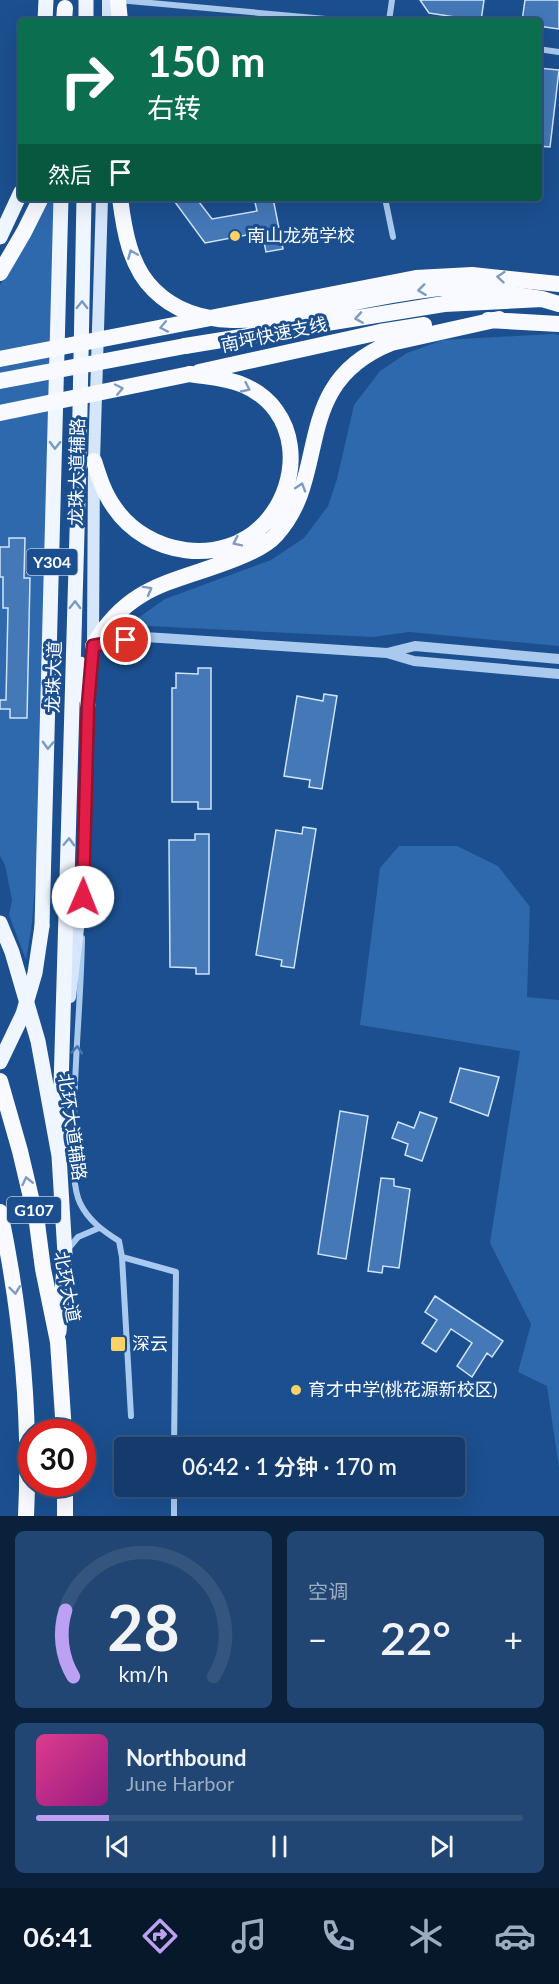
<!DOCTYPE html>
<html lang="zh">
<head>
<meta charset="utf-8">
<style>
  :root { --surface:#143b6b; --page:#214673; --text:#f1f3f6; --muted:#9dadc1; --line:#33557e; --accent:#bca0f2 }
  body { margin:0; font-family:Lato,"Noto Sans SC",sans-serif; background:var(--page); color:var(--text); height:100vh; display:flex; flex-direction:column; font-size:22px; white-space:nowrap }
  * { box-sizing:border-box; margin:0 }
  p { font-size:20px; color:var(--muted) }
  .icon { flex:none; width:33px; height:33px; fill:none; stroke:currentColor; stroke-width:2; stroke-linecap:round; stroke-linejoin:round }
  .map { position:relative; height:1516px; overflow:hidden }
  .side { display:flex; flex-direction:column; gap:15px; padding:15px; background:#0b203b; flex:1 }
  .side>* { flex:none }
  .hud { position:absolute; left:18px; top:18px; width:524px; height:183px; border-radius:6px; box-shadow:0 6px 24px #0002,0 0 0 2px var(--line); background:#0b6e4f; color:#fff; overflow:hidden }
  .speed { position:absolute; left:18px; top:1419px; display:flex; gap:12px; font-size:30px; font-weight:700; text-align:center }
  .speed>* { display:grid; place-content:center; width:78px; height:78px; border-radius:50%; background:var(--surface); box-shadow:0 6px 24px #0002,0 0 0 2px var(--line); line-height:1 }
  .speed .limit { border:9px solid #d22; background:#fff; color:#111 }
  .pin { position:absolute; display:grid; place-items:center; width:51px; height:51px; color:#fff; margin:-26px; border:3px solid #fff; border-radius:50%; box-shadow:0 2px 6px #0007 }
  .me { position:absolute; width:66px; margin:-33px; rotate:1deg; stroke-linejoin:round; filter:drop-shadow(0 0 4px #0008) }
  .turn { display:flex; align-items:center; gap:21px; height:126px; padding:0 30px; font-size:27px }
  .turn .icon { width:78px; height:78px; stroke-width:2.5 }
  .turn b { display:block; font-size:42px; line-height:51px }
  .then { display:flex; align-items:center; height:57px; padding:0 30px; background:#0003; gap:12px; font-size:22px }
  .big { font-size:45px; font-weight:600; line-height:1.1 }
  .side .card { flex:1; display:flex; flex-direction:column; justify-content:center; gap:9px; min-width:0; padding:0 21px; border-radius:9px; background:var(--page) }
  .side .dial { align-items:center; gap:0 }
  .dial svg { height:156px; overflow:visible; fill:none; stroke:var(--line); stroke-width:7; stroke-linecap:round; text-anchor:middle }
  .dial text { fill:var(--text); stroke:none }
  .song { display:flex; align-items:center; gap:18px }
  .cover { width:72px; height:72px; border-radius:9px; background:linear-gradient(135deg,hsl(330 70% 55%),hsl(310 70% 35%)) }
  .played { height:6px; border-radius:3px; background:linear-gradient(90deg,var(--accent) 15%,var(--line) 15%) }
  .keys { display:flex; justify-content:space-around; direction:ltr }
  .heat { display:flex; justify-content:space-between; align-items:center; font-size:33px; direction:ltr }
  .side .tiles { flex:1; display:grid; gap:15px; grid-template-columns:1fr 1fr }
  .card:last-child { grid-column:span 2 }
  .trip { position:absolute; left:114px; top:1437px; width:351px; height:60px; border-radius:6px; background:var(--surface); box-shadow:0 6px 24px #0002,0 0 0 2px var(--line); font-weight:600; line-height:60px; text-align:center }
  .tab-bar { display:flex; height:96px; justify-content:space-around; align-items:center; background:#08182b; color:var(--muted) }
  .tab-bar .icon { width:42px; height:42px }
  .tab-bar .on { color:var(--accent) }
  .tab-bar b { font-size:27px; color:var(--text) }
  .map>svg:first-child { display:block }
</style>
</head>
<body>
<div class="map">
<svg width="559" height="1516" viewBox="0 0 559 1516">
  <rect width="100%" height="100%" fill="#1b4f8f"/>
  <path fill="#2e69ad" d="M52 202 57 205 38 849 32 923 26 960 9 915 12 900 5 865 0 856V285L47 204Z
    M553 334 559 335V646L409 632 373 637 128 625 165 599 271 560 304 538 328 506 337 479 354 405 380 371 407 353 443 340Z
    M399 846H457L498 866 530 907 527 997 559 1000V1468L547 1386 518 1372 531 1324 490 1243 520 1051 360 1025 380 868Z"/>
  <path fill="#4478b7" stroke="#cfe3fa" stroke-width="1.5" d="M420 0H484L481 21 429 13Z
    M525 0H559V29L538 26V21H522Z
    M538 68 559 70 550 147 538 146Z
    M172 198H196L212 219 257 211 254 198H273L283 249 266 252 262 232 205 243Z
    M9 538H25L24 578H30L27 718H10V709H0V700H6L8 608H3V577H0V547H9Z
    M198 668H211V809H198V802H172V688H176V673L198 674Z
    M324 694 337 696 322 789 309 787 310 780 284 776 297 696 323 701Z
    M303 827 316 829 294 968 281 966 282 960 256 955 276 830 302 834Z
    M195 834H209V974H196V968L170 967 169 840H195Z
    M460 1068 499 1077 488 1116 450 1102Z
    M340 1111 368 1116 346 1259 318 1254Z
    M420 1112 437 1118 422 1161 405 1155 408 1144 392 1138 398 1122 414 1128Z
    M381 1178 394 1179V1186L410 1189 399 1268 383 1266 382 1273 368 1271Z
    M435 1296 503 1341 492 1357 487 1353 472 1377 457 1366 472 1343 451 1329 436 1352 422 1343 437 1320 425 1312Z"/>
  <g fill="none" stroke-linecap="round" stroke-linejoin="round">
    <path stroke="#a9c9ee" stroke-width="6" d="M118 0 348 21
      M389 21 392 0
      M538 49 559 52
      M385 198 393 237
      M82 938C81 1005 73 1072 74 1139 74 1159 72 1185 80 1203 88 1220 103 1231 119 1241L122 1257 131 1416
      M68 1249 78 1237 99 1228
      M122 1257 176 1272 174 1448
      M174 1516V1486"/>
    <path stroke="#a9c9ee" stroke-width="10" d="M93 646 143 637 161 638 387 653 414 661 559 674
      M387 653 415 646 559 659"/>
    <path stroke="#d6e6fa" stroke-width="12" d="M108 21V0
      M70 997 84 877 88 705 93 646 94 461 102 198"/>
    <path stroke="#f0f6ff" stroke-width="15" d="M45 21 46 0
      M86 21V0
      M0 237 21 192
      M80 664 88 705
      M0 923 12 952 38 1041 59 1156 65 1254 59 1332
      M42 926 61 198
      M59 1156 79 463 84 198"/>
    <path stroke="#f8faff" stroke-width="16" d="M118 0 120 21
      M64 21 65 8
      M120 198C124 230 130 267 154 290 203 339 281 316 341 305 373 298 406 292 439 288H470L542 299
      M0 273 24 232 41 198
      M488 320 559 324
      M185 346 444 304 542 299 559 304
      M199 372 380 332 424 325
      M94 461C99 477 104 493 114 507 147 556 223 568 265 523 304 480 300 409 243 385 227 378 207 377 190 374
      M93 646C130 582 176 583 237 558 250 553 266 546 276 535 332 474 289 384 391 343L499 319
      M0 1081 20 1151 37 1223 43 1269 58 1342 64 1432
      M0 1212C21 1312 31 1414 26 1516
      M65 1516V1484"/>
    <path stroke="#f0f6ff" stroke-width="15" d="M0 1062 23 1014 35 973 42 926"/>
    <path stroke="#f8faff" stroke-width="16" d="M0 359 416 278 472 275 559 284
      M0 381 185 346
      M0 413 190 374"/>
  </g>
  <defs><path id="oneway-chevron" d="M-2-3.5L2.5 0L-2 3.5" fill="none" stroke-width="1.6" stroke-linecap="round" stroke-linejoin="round" transform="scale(1.5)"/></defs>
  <g stroke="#7e9cc1">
    <use href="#oneway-chevron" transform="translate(132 254) rotate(-113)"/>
    <use href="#oneway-chevron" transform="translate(501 277) rotate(-175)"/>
    <use href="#oneway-chevron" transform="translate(422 290) rotate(173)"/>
    <use href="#oneway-chevron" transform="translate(359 318) rotate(171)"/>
    <use href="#oneway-chevron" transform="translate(164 327) rotate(169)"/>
    <use href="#oneway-chevron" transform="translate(246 388) rotate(25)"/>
    <use href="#oneway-chevron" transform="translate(119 389) rotate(-12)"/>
    <use href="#oneway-chevron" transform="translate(301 487) rotate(-73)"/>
    <use href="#oneway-chevron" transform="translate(237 542) rotate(154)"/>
    <use href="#oneway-chevron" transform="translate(148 590) rotate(-29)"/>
    <use href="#oneway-chevron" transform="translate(27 1181) rotate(-103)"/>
    <use href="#oneway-chevron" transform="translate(15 1290) rotate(83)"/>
  </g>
  <g stroke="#7b9ac1">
    <use href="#oneway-chevron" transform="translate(82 305) rotate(-89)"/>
    <use href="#oneway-chevron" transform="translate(55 445) rotate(91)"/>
    <use href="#oneway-chevron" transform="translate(75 605) rotate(-89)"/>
    <use href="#oneway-chevron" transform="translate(48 745) rotate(92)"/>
    <use href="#oneway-chevron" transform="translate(69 842) rotate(-88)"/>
  </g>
  <use stroke="#4674ac" href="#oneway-chevron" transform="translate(77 1050) rotate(-86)"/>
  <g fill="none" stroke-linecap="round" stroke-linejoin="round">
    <defs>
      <path id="route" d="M83 897 88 705 93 646 126 640"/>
    </defs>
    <use href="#route" stroke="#92132f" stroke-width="15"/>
    <use href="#route" stroke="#e11d48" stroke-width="10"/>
  </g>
  <g fill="#ffd166" stroke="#1b4f8f" stroke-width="2">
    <circle cx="235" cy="236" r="6"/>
    <rect x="110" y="1336" width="16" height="16" rx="3"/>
    <circle cx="296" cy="1390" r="6"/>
  </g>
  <g text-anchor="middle" stroke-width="6" stroke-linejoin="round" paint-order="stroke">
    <g fill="#1b4f8f" stroke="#bbcadd" stroke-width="1.5">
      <rect x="26.5" y="549" width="51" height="26" rx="4.5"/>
      <rect x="7" y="1197" width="54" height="26" rx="4.5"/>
    </g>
    <g font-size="16" font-weight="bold" fill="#fff">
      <text x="52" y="568">Y304</text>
      <text x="34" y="1216">G107</text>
    </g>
    <g font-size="18" fill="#fff" stroke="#1b4f8f" text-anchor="start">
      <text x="247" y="242">南山龙苑学校</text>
      <text x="132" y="1350">深云</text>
      <text x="308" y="1396">育才中学(桃花源新校区)</text>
    </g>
    <g font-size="18" fill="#fff" stroke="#1b4f8f">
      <text transform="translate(274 335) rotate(-12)" y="6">南坪快速支线</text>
      <text transform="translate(77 472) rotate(-89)" y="6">龙珠大道辅路</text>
      <text transform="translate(54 677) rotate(-88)" y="6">龙珠大道</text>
      <text transform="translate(72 1127) rotate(82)" y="6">北环大道辅路</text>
      <text transform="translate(67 1287) rotate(79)" y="6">北环大道</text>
    </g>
  </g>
</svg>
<div class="speed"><div class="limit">30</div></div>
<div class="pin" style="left:126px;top:640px;background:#d93025"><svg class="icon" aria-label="arrive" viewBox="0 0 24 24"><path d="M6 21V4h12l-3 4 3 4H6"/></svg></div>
<svg class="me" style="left:83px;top:897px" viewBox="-20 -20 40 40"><circle r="19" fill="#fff"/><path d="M0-13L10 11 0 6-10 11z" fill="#e11d48"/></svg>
<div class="trip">06:42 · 1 分钟 · 170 m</div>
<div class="hud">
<div class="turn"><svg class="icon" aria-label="right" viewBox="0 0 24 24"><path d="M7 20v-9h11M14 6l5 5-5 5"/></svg><div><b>150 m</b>右转</div></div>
<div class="then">然后<svg class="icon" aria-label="arrive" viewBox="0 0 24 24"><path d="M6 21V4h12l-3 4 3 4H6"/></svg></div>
</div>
</div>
<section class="side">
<div class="tiles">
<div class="card dial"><svg viewBox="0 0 100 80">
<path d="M14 69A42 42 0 1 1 86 69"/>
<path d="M14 69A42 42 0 0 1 10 35" stroke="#bca0f2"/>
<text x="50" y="56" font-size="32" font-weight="700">28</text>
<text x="50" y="72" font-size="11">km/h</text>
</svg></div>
<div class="card"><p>空调</p>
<div class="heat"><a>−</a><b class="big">22°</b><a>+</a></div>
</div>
<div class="card">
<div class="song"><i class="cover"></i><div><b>Northbound</b><p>June Harbor</p></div></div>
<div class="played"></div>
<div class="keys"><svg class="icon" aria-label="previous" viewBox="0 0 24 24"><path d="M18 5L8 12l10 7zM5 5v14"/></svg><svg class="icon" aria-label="pause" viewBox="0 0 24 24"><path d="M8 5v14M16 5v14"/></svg><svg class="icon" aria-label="next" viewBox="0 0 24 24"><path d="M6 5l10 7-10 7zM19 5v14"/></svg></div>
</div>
</div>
</section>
<nav class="tab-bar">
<b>06:41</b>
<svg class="icon on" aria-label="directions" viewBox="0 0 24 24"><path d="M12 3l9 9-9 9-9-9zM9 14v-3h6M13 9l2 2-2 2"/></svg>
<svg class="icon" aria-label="music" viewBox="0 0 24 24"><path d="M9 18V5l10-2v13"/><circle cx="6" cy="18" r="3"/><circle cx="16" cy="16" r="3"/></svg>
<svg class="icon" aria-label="phone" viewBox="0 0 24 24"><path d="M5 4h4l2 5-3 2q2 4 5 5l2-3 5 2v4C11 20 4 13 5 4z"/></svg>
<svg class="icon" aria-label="climate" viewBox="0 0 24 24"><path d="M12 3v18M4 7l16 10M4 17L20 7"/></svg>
<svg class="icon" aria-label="car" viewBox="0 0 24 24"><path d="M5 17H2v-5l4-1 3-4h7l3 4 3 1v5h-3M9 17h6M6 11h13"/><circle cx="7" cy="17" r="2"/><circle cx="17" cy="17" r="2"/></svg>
</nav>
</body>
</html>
